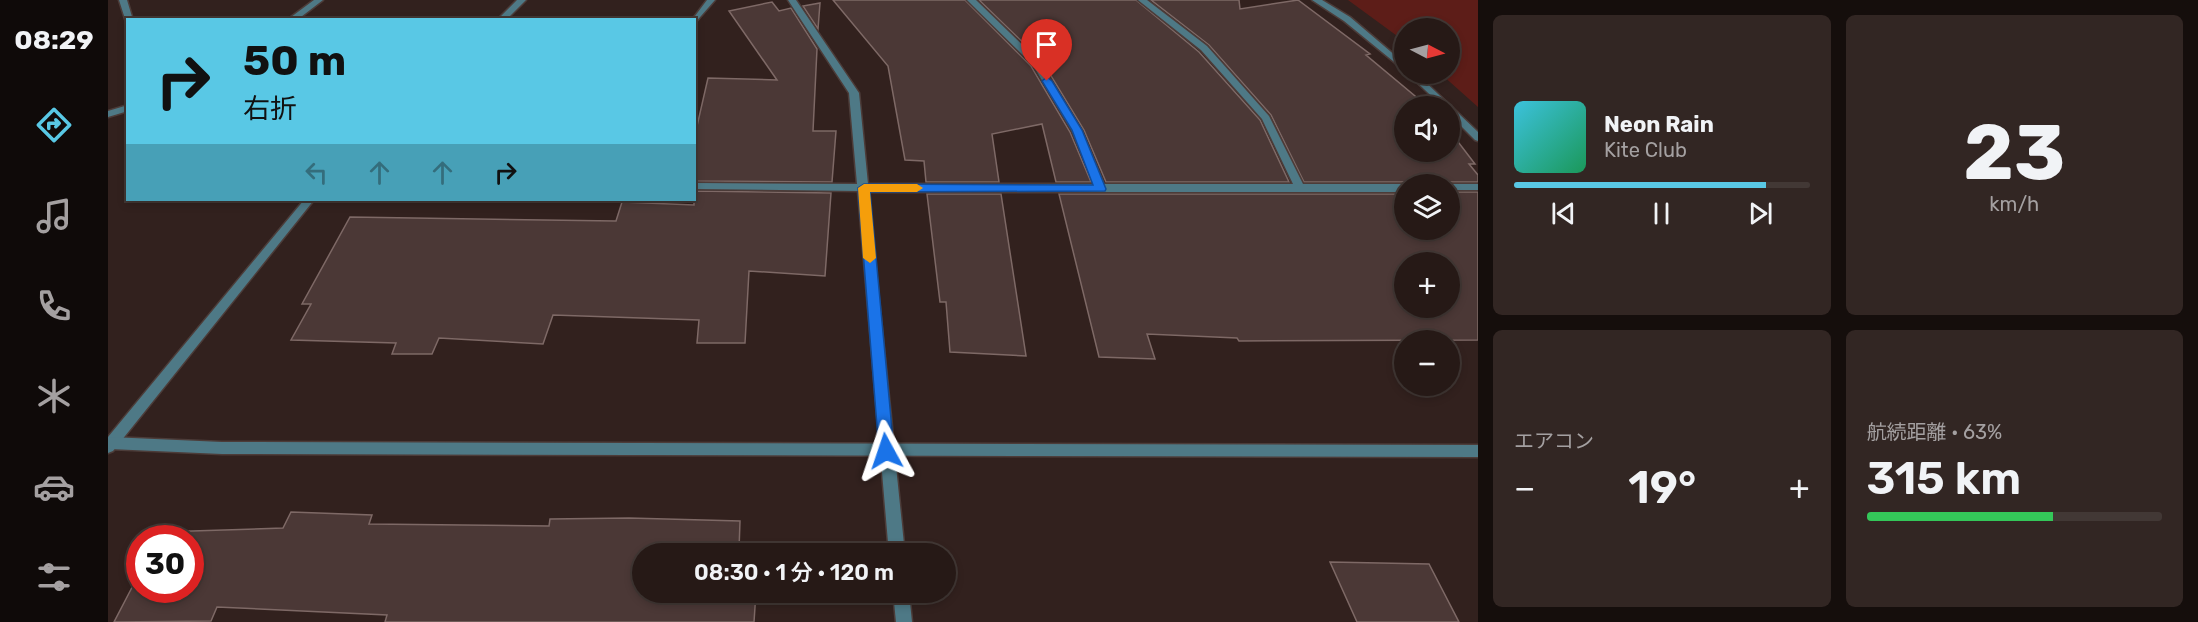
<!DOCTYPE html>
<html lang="ja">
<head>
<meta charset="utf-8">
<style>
  :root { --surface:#261916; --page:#322623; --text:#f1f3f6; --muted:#a4a0a1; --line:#423835; --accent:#59c8e5 }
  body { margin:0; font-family:Rubik,"Noto Sans JP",sans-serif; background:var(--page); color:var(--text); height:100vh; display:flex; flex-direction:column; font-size:22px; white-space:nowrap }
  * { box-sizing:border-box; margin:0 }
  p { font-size:20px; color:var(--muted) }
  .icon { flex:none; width:33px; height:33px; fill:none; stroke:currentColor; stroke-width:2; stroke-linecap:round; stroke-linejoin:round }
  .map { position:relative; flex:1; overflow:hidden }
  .details { display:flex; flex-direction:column; gap:15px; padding:15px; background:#150e0c; width:720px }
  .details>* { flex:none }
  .guide { position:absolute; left:18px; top:18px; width:570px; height:183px; border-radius:0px; box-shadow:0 3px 9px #0003,0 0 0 2px var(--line); background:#59c8e5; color:#111; overflow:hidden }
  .needle { width:39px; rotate:96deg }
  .buttons { position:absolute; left:1286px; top:18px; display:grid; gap:12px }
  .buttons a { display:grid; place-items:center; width:66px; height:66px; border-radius:50%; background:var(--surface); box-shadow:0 3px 9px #0003,0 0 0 2px var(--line); font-size:30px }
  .speed { position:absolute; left:18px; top:525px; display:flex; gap:12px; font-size:30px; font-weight:700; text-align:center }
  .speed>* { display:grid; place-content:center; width:78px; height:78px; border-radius:50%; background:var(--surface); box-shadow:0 3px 9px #0003,0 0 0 2px var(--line); line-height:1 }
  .speed .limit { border:9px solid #d22; background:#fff; color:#111 }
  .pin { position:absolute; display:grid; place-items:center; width:51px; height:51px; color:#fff; margin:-62px -26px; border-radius:50% 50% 50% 0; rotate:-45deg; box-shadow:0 0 6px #0007 }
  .pin .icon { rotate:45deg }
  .me { position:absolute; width:66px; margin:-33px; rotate:355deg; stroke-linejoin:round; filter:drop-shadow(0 0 4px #0008) }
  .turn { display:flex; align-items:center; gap:21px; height:126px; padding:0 18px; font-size:27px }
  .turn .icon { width:78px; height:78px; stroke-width:2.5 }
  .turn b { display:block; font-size:42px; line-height:51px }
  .lanes { display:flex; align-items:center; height:57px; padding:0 18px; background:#0003; justify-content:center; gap:30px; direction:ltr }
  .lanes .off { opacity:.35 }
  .big { font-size:45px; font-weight:600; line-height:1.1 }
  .details .tile { flex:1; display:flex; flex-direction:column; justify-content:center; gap:9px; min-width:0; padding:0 21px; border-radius:9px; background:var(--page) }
  .details .dial { align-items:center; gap:0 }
  .dial b { font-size:78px; line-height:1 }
  .song { display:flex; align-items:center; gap:18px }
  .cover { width:72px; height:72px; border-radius:9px; background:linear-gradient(135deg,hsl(190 70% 55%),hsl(150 70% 35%)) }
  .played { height:6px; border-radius:3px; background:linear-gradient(90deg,var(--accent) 85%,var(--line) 85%) }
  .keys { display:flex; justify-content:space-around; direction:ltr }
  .heat { display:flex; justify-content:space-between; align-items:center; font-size:33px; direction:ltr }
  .charge { height:9px; border-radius:4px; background:linear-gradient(90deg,#34c759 63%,var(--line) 0) }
  .details .tiles { flex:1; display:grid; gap:15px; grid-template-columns:repeat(2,1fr) }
  .trip { position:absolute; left:524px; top:543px; width:324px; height:60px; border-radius:30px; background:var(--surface); box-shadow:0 3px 9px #0003,0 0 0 2px var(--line); font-weight:600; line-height:60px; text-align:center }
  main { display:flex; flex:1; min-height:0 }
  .tab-bar { display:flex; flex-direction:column; width:108px; justify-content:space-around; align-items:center; background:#0f0a09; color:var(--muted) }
  .tab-bar .icon { width:42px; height:42px }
  .tab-bar .selected { color:var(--accent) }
  .tab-bar b { font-size:27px; color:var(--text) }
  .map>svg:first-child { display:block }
</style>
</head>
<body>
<main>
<nav class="tab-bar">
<b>08:29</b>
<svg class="icon selected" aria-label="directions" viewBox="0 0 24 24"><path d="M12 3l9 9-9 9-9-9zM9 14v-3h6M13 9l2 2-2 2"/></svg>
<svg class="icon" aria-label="music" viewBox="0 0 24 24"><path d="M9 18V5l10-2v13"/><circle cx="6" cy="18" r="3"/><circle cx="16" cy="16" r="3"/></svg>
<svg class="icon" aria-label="phone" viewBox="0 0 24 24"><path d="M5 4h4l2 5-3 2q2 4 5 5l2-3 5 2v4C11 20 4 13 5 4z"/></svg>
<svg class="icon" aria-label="climate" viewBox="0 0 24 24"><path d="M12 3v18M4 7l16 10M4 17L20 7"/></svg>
<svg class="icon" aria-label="car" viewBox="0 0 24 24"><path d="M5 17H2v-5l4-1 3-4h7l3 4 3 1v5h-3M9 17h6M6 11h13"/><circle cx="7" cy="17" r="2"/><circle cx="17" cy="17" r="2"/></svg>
<svg class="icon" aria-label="filters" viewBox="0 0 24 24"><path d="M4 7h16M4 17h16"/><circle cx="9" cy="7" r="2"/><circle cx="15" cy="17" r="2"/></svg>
</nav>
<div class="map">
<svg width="1370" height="622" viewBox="0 0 1370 622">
  <rect width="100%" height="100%" fill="#32211e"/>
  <path fill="#5d1d18" d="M1240 0H1370V107L1333 74H1341V28H1296V41Z"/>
  <path fill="#4b3836" stroke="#7e6966" stroke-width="1.5" fill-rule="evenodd" d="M725 0H857L923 66 962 132 983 182H948L934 124 884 134 891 182H818L816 161 797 160 780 66Z
    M871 0H1028L1091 52 1152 120 1181 182H998L976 130 934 61Z
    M1043 0H1131L1132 9 1190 0 1262 54 1258 55 1319 106H1296V152H1341V130L1367 164H1361L1370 175V182H1341L1339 184H1298L1296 182H1196L1163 115 1101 45Z
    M664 2 671 11 683 8 709 49 705 131H728L724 182 586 181V139L600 78 669 80 621 11Z
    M712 3 710 29 695 6Z
    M586 191 723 193 717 276 641 271 637 343H589L591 320 445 315 435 344 331 338 324 354H284L288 343 183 340 203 304H194L242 217 508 221 514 202 586 205Z
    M1341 192H1370V340L1131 341 1129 338 1039 334 1047 359 991 357 951 194H1296V230H1341ZM1296 262H1341V308H1296Z
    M819 194H893L918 356 842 352 838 302H832Z
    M183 512 264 515 261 524 441 526 442 519 521 518 632 521 631 550H650V554H534V592H648L646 622H277L279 615 109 607 103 621 6 622 32 572V590H82V538H49L52 532 175 528Z
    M1222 562 1321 564 1351 622H1249Z"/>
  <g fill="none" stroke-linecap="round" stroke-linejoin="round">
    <defs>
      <path id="minor" d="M11 0H19L25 20H20L18 22Z
        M206 0H215L189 20H179Z
        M409 0H418L398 20H389Z
        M599 0H607L586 24V20H584Z
        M680 0H688L751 93 760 184H986L964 131 925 65 859 0H868L932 62 974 131 996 184H1185L1154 119 1093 50 1030 0H1039L1099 46 1161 116 1195 184H1296V192H760L797 554H781L750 191 586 189V183L749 184 741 93Z
        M1204 0H1214L1242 17 1296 63V70L1236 21Z
        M1300 74H1309L1370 132V141L1367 140 1341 114V106H1334Z
        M20 105V111L0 117V111Z
        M1337 184H1370V190H1341V184Z
        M196 200H206L5 451 0 453V437Z
        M785 592H801L804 622H788Z"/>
      <path id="tertiary" d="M2 437 114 442 1370 445V457L114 454 2 449 0 448V438Z"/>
    </defs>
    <use href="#minor" stroke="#4c3c39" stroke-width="3"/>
    <use href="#tertiary" stroke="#4c3c39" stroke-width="3"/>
    <use href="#minor" fill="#4e7986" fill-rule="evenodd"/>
    <use href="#tertiary" fill="#4e7986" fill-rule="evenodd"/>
  </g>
  <path fill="#1a73e8" stroke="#114b97" stroke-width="1.5" d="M939 77 944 81 974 130 998 189 997 191 762 192 786 451 784 456 778 458 773 456 771 451 750 188 756 184 985 185 964 130 934 81Z"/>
  <path fill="#f59e0b" d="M756 184H809L815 188 809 192H762L768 258 762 263 755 258 750 188Z"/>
</svg>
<div class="buttons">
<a><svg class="needle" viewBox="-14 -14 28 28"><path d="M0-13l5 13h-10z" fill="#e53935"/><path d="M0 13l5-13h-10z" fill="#a4a0a1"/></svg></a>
<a><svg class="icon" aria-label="sound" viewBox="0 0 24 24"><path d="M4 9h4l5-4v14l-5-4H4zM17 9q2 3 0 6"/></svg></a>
<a><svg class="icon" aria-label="layers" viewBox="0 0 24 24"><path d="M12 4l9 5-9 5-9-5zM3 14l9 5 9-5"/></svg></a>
<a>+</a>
<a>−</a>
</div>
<div class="speed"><div class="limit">30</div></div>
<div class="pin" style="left:939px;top:81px;background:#d93025"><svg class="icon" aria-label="arrive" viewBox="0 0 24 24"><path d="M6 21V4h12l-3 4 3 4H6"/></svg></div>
<svg class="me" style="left:778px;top:451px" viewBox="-20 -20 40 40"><path d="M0-17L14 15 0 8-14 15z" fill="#1a73e8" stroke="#fff" stroke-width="4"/></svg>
<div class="trip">08:30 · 1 分 · 120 m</div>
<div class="guide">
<div class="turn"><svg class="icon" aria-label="right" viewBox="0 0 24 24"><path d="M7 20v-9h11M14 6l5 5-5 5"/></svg><div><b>50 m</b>右折</div></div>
<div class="lanes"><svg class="icon off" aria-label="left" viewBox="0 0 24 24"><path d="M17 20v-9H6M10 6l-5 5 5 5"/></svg><svg class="icon off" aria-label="ahead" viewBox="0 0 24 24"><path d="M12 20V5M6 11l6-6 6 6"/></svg><svg class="icon off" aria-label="ahead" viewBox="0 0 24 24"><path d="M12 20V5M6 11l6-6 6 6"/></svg><svg class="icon" aria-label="right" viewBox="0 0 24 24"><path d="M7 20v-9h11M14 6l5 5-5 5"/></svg></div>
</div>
</div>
<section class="details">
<div class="tiles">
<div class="tile">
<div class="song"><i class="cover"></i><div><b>Neon Rain</b><p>Kite Club</p></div></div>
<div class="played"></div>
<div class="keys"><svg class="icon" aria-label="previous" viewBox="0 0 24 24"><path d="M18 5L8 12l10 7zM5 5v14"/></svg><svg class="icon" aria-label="pause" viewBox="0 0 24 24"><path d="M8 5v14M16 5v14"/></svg><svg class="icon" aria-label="next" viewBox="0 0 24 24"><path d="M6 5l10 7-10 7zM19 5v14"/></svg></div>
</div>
<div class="tile dial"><b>23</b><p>km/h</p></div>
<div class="tile"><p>エアコン</p>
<div class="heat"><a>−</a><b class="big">19°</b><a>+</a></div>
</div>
<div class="tile"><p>航続距離 · 63%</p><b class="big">315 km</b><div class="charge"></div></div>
</div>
</section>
</main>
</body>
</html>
